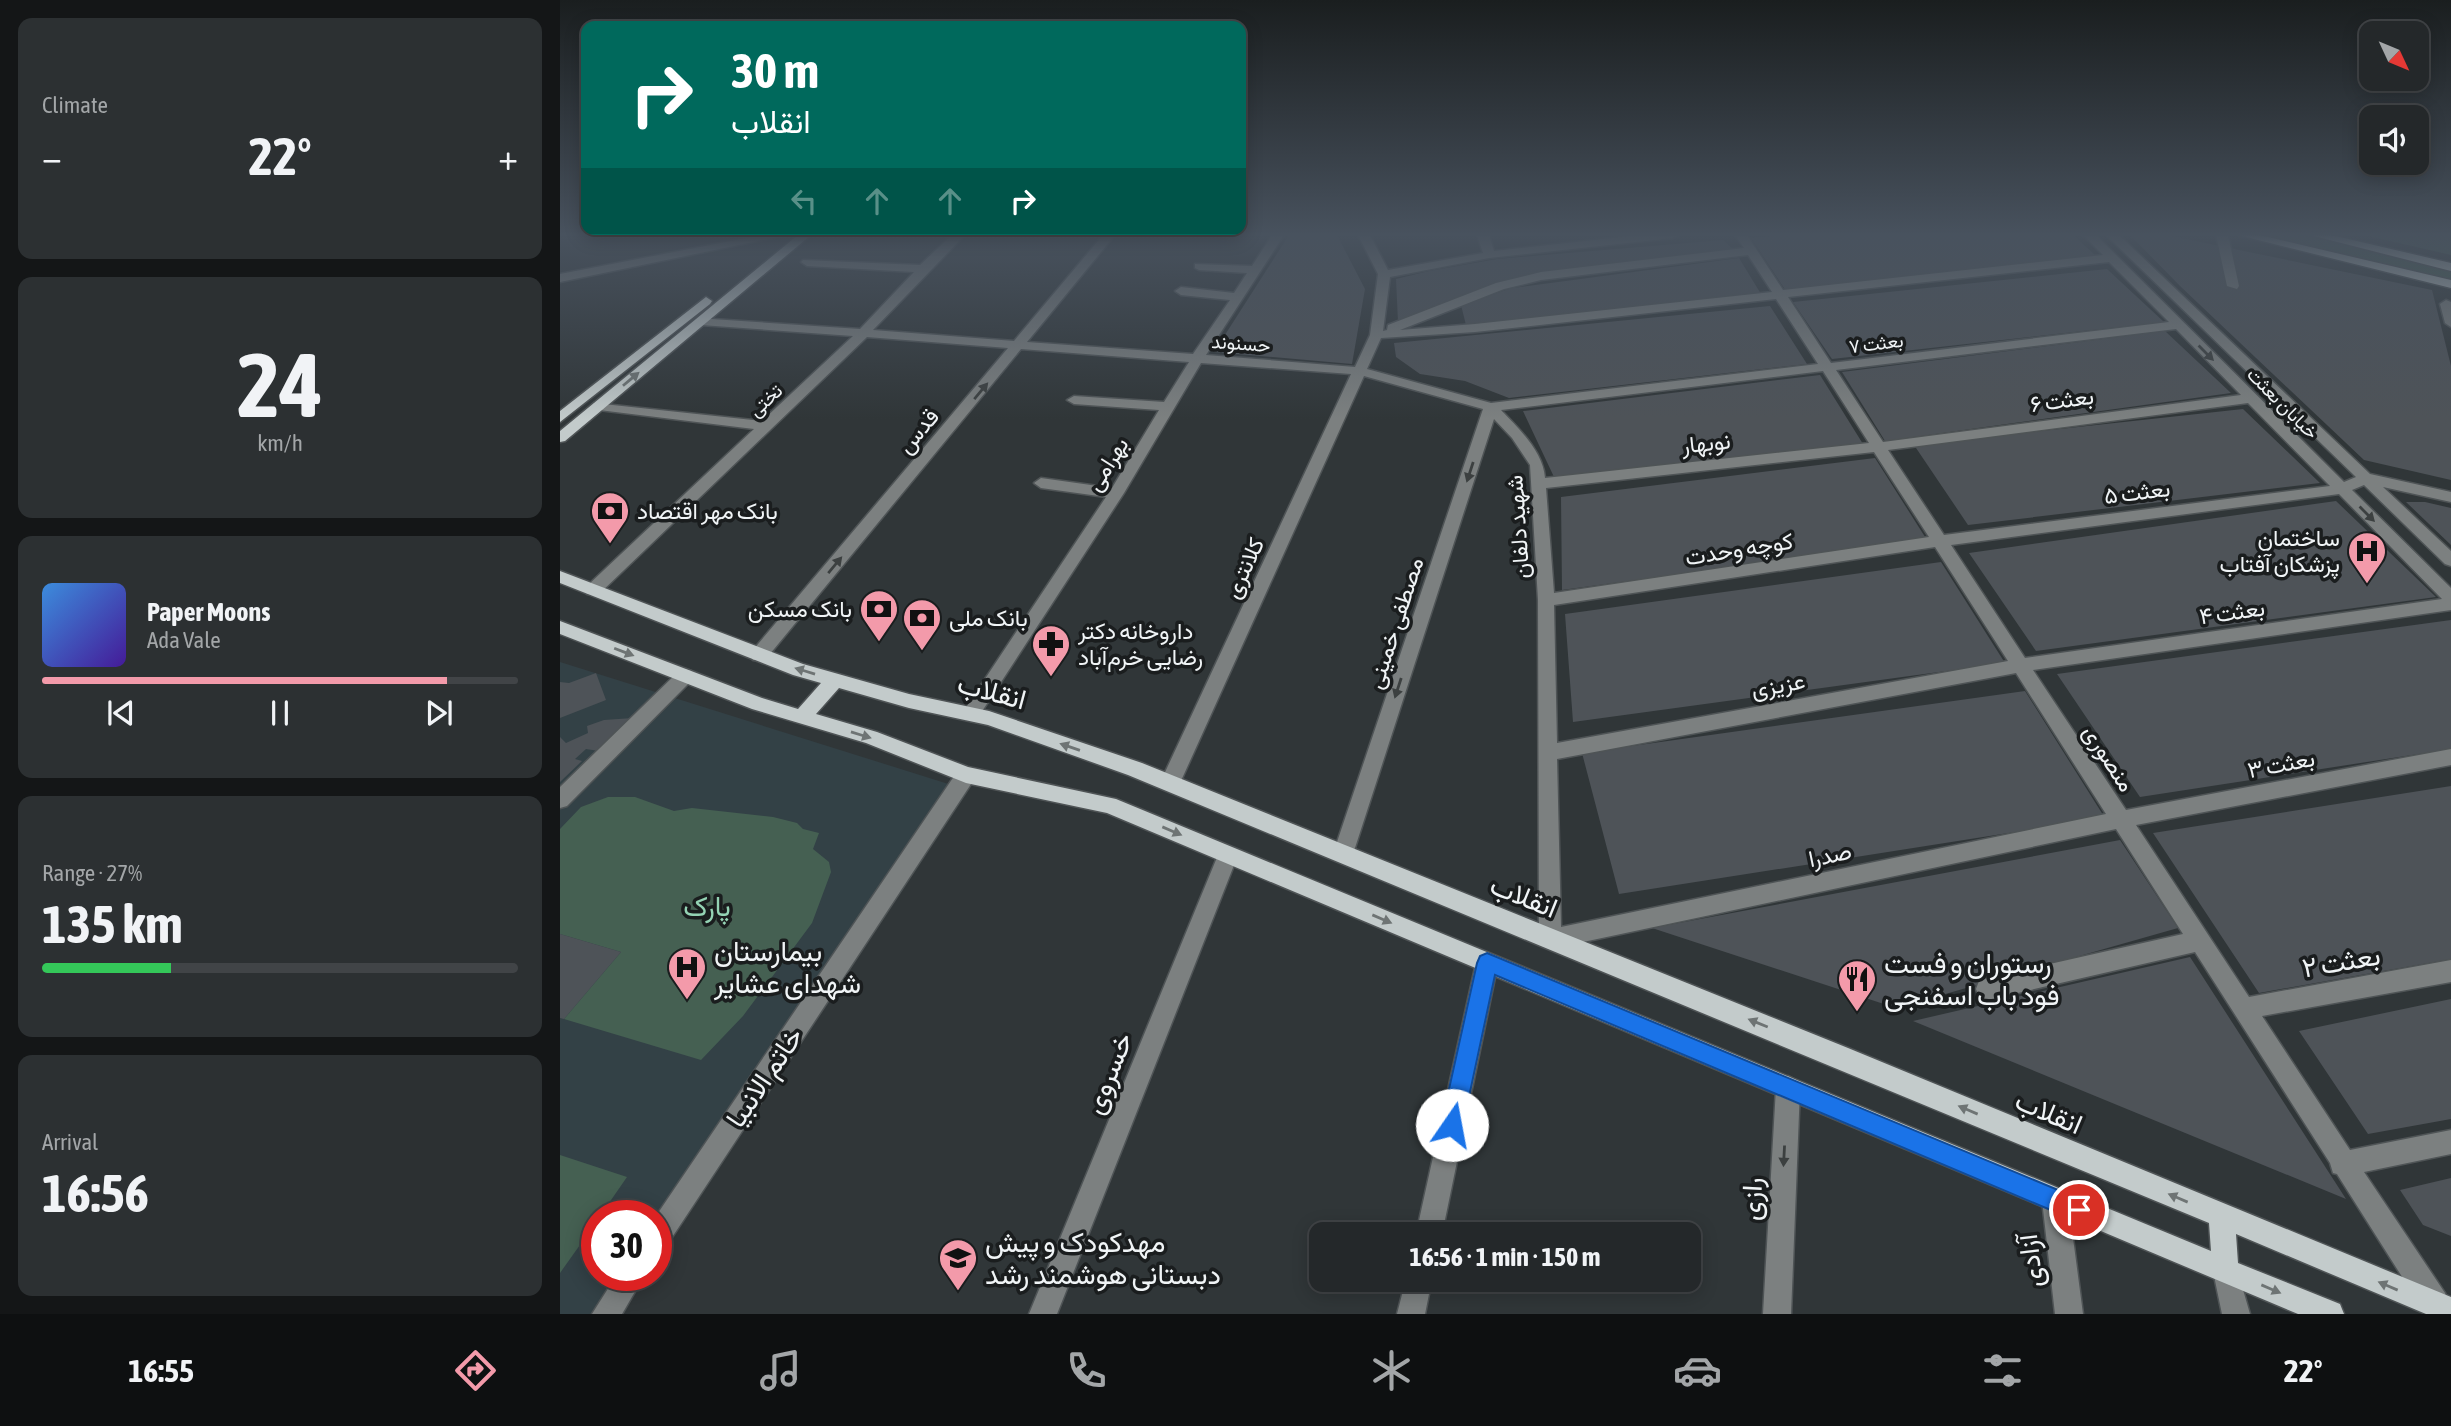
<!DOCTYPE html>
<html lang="en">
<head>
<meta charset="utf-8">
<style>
  :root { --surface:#24282a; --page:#2c3032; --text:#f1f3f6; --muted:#a3a6a8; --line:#414447; --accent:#f39aaa }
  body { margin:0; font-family:"Asap Condensed",Vazirmatn,sans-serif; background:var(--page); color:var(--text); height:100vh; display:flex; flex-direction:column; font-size:26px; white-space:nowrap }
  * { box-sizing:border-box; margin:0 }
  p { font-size:23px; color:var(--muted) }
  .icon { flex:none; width:38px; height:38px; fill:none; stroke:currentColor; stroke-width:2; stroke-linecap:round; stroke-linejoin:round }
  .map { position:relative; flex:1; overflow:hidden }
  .sheet { display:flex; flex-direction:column; gap:18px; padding:18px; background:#141617; width:560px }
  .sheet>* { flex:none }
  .hud { position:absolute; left:21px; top:21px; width:665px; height:214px; border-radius:14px; box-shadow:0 4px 18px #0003,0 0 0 2px var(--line); background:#00695c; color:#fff; overflow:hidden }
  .needle { width:46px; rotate:134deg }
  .controls { position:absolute; left:1799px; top:21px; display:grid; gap:14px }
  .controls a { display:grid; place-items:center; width:70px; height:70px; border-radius:14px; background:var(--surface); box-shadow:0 4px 18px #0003,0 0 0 2px var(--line); font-size:35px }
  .speed { position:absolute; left:21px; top:1200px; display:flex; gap:14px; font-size:35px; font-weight:700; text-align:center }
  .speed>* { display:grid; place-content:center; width:91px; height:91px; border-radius:50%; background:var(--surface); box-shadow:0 4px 18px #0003,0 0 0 2px var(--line); line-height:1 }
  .speed .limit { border:10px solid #d22; background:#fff; color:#111 }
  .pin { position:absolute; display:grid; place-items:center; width:60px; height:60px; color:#fff; margin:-30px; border:4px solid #fff; border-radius:50%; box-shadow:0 2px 7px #0007 }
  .me { position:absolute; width:77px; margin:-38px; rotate:12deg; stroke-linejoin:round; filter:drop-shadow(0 0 5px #0008) }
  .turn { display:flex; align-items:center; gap:24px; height:147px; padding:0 35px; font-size:32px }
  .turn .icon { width:91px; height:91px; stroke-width:2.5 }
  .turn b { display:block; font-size:49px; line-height:60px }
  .lanes { display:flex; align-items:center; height:66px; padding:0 35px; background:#0003; justify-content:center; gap:35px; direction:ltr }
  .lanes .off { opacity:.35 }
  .big { font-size:52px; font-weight:700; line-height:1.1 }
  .sheet .card { flex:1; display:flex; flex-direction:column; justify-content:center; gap:10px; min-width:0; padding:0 24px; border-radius:14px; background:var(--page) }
  .sheet .dial { align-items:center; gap:0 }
  .dial b { font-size:91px; line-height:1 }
  .song { display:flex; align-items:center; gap:21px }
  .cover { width:84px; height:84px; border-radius:10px; background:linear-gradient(135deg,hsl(210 70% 55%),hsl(260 70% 35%)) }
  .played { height:7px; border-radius:4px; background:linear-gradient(90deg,var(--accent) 85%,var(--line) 85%) }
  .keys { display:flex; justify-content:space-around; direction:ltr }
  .heat { display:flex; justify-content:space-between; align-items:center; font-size:38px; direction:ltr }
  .charge { height:10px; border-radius:5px; background:linear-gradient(90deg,#34c759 27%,var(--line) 0) }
  .trip { position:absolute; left:749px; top:1222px; width:392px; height:70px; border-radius:14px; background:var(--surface); box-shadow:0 4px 18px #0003,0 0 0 2px var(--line); font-weight:700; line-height:70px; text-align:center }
  .tab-bar { display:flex; height:112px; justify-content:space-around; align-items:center; background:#0e1011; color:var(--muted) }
  .tab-bar .icon { width:49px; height:49px }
  .tab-bar .selected { color:var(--accent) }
  .tab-bar b { font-size:32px; color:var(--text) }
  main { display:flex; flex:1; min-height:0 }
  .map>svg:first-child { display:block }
</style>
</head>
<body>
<main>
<section class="sheet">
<div class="card"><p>Climate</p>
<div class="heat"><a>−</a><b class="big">22°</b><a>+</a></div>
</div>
<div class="card dial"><b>24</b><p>km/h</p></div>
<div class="card">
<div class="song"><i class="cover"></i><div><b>Paper Moons</b><p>Ada Vale</p></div></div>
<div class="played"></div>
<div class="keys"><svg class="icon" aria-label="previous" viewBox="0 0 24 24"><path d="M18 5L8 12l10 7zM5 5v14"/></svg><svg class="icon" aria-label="pause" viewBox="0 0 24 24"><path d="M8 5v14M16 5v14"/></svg><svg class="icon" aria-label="next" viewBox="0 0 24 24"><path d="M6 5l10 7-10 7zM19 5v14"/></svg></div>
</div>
<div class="card"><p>Range · 27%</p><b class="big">135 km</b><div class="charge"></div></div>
<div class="card"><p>Arrival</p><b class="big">16:56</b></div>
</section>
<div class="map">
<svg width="1891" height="1314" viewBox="0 0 1891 1314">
  <rect width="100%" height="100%" fill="#303638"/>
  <path fill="#334146" d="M0 662 398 787 96 1216H37V1276H68L43 1314H0Z"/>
  <path fill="#456052" d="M1702 235H1744L1891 270V280Z
    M1804 235H1891V255Z
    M48 797H75L114 811 132 808 213 817 237 823 243 829 259 833 253 849 269 862 271 872 252 923 183 1016 141 1060 4 1019 61 952 0 934V829L21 807Z
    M0 1155 67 1177 40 1216H37V1221L0 1273Z"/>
  <path fill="#4e5358" d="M729 235H777L805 289 792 364 654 352Z
    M1224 235H1513L1535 255 1226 291 1191 238Z
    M1570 235H1607L1872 290 1891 366V480L1804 460 1620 286Z
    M1163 240 1173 249 970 275 838 322 836 279 869 271 937 259Z
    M1179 258 1201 294 906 325 901 305 952 288Z
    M1547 269 1604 322 1272 359 1233 302Z
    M1210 306 1247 364 949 398 905 381 860 374 836 357 834 343Z
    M1605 331 1671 393 1325 441 1282 372Z
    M1260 375 1303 444 994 477 963 411Z
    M1683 409 1760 483 1408 525 1354 445Z
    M1315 458 1367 540 1002 590 1001 497Z
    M1776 501 1876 597 1476 651 1409 553Z
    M1846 502H1865L1891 508V545Z
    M1381 562 1445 663 1013 722 1005 614Z
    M1891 620V749L1580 797 1497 674Z
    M36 673 46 700 0 718V682L9 683Z
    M1465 691 1545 818 1059 894 1022 753Z
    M73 718 39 751 26 749 15 759 22 761 0 782V737L6 743 28 733 27 726 44 720Z
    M1891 786V959L1699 993 1593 833Z
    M1560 840 1618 928 1336 1008 1092 928Z
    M0 934 61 952 4 1019 0 1018Z
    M1630 957 1786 1199 1353 1021Z
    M1891 999V1119L1808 1134 1739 1031Z
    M1891 1178V1236L1863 1225 1840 1190Z"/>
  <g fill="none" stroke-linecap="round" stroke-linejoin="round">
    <defs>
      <path id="minor" d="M202 235H227L0 282V274Z
        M392 235H405L313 330 454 341 543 235H555L467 342 633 354 670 300 621 295 615 291 621 287 674 293 687 273 639 270 635 268V264L692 266 712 235H724L646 355 795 367 810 335 818 274 798 235H810L828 270 923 253 917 235H929L934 251 1080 235H1119L1113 238 929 258 830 277 823 331 827 330 828 325 936 283 981 272 1184 248 1175 235H1187L1223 290 1543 255 1523 235H1536L1784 482 1796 477 1546 235H1559L1810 474 1891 492V502L1823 487 1891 551V566L1885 564 1804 485 1792 490 1891 588V610L1473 670 1566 810 1891 749V765L1576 825 1689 997 1891 960V982L1702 1016 1790 1150 1891 1130V1154L1804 1172 1885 1293 1888 1303 1885 1313H1865L1777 1174 1773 1173 1770 1163 1635 952 1427 1000 1419 997 1416 989 1419 981 1427 978 1623 934 1556 829 990 949 982 946 979 939 978 600 970 465 952 438 934 419 793 854 790 860 783 863 776 860 773 854 923 409 804 376 620 783 617 789 610 791 603 789 600 783 791 374 641 363 564 493 417 719 411 721 405 719 402 714 405 709 546 497 481 488 474 483 481 478 552 488 599 410 514 404 507 400 514 396 604 402 629 362 461 349 205 660H193L190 655 193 650 448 348 307 337 39 594H27L25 590 27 586 194 429 39 410 32 406 34 403 202 421 293 336 141 325 137 324V318L300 329 354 272 247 266 241 262 243 260 360 265ZM1188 255 1212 292 915 324 840 330 944 289 981 280ZM1549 262 1609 322 1271 363 1228 297ZM1216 299 1258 364 931 403 807 369 821 338 915 332ZM1616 329 1681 395 1323 442 1276 370ZM1263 371 1309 443 985 478C983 451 959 429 941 410ZM1688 403 1770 486 1384 535 1328 450ZM1314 452 1369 537 994 593 986 488ZM1779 494 1882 599 1465 658 1391 545ZM1375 547 1448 661 997 743 994 605ZM1456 673 1546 814 1001 927 997 759Z
        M1656 235H1668L1679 286 1677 289 1667 286Z
        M1886 300 1891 302V327L1885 323 1880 304Z
        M125 669 131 671 134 676 131 681 7 806 0 808V787L119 671Z
        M406 767 413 769 416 775 413 781 105 1248 96 1252V1216L399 769Z
        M668 846 675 849 678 855 497 1314H469L658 855 661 849Z
        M927 953 935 956 938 963 882 1234H856L916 963 919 956Z
        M1228 1076 1236 1080 1240 1088 1231 1314H1203L1216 1088 1220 1080Z
        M1495 1187 1504 1191 1508 1200 1523 1314H1495L1482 1200 1486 1191Z
        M1666 1258 1675 1262 1690 1314H1662L1653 1271 1657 1262Z
        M56 1276H84L62 1314H32Z
        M846 1279H872L865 1314H837Z"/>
      <path id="major" d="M238 235H251L5 441 0 442V431Z
        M1678 235H1699L1891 280V288Z
        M1750 235H1771L1891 263V271Z
        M146 297 152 301 150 304 0 422V411Z
        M0 571 243 664 349 694 429 711 582 763 1288 1048 1891 1297V1314H1866L1676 1234 1678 1263 1780 1304 1784 1314H1738L547 813 406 783 306 743 192 709 0 634V621L202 698 238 709 261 683 233 675 0 583ZM279 688 349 708 428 725 568 775 1649 1223 1651 1251 556 799 408 767 317 732 256 714Z"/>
    </defs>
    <use href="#minor" stroke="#4f5456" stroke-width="3"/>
    <use href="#major" stroke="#4f5456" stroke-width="3"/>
    <use href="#minor" fill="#7c8080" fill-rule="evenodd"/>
    <use href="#major" fill="#c3cbcb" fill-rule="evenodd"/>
  </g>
  <defs><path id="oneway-solid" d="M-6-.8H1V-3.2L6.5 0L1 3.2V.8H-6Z" transform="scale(1.75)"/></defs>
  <g fill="#3c4040">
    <use href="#oneway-solid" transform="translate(1646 353) rotate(45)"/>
    <use href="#oneway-solid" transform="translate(421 391) rotate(-50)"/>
    <use href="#oneway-solid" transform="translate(910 472) rotate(108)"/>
    <use href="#oneway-solid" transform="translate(1807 514) rotate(45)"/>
    <use href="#oneway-solid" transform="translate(275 565) rotate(-50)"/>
    <use href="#oneway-solid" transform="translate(838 688) rotate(108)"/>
    <use href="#oneway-solid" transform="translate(1224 1156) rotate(93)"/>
  </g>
  <g fill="#6e7474">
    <use href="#oneway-solid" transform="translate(71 379) rotate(-40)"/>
    <use href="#oneway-solid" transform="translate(64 652) rotate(21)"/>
    <use href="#oneway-solid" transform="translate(245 671) rotate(-163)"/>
    <use href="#oneway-solid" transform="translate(301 735) rotate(17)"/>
    <use href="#oneway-solid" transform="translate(510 747) rotate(-161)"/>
    <use href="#oneway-solid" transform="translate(612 831) rotate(23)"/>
    <use href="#oneway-solid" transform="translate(822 919) rotate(23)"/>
    <use href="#oneway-solid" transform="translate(1198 1023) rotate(-158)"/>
    <use href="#oneway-solid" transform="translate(1408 1110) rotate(-157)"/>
    <use href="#oneway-solid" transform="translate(1618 1198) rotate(-157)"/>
    <use href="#oneway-solid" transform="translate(1828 1286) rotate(-157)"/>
    <use href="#oneway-solid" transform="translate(1711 1289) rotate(23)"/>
  </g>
  <linearGradient id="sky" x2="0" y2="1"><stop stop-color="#1a1e1f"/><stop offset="0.56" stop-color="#48525e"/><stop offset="1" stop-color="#48525e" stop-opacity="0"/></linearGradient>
  <rect width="1891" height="419" fill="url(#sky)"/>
  <path fill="#1a73e8" stroke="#114b97" stroke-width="2" d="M927 953 1527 1202 1531 1210 1527 1218 1519 1222 935 975 903 1125 900 1133 892 1136 884 1133 881 1125 917 963 920 956Z"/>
  <defs>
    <symbol id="bank-pin" viewBox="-11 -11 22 30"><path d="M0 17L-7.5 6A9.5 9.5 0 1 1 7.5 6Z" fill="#f39aaa" stroke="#1a1d1e"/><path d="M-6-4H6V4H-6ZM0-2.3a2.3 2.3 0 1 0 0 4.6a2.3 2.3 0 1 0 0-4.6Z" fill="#111"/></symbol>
    <symbol id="hospital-pin" viewBox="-11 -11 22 30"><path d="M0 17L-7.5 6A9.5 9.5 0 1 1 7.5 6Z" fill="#f39aaa" stroke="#1a1d1e"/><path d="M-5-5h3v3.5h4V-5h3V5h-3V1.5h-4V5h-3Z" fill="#111"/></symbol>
    <symbol id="pharmacy-pin" viewBox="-11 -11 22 30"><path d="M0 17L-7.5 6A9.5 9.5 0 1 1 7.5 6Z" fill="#f39aaa" stroke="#1a1d1e"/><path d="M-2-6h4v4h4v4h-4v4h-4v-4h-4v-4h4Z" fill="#111"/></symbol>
    <symbol id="restaurant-pin" viewBox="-11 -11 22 30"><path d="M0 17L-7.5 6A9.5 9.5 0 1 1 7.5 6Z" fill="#f39aaa" stroke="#1a1d1e"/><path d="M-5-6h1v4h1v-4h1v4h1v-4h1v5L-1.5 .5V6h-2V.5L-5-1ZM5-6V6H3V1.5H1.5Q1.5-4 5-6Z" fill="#111"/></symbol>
    <symbol id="school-pin" viewBox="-11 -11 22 30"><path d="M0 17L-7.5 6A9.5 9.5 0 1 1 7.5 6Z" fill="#f39aaa" stroke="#1a1d1e"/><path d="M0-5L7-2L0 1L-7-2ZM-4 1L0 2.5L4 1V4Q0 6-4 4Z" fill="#111"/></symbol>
  </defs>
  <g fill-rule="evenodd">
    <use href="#bank-pin" x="28" y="489" width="44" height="60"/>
    <use href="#hospital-pin" x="1785" y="529" width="44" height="60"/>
    <use href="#bank-pin" x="297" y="587" width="44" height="60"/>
    <use href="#bank-pin" x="340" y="596" width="44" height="60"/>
    <use href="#pharmacy-pin" x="469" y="622" width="44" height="60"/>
    <use href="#hospital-pin" x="105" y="945" width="44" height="60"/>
    <use href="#restaurant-pin" x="1275" y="957" width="44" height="60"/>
    <use href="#school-pin" x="376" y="1236" width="44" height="60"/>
  </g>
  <g text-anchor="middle" stroke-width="7" stroke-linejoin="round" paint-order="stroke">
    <g font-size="19" fill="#f0f4f6" stroke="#1a1d1e">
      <text transform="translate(681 343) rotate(4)" y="7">حسنوند</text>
      <text transform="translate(1316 343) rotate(-7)" y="7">بعثت ۷</text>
      <text transform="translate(205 400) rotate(-43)" y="7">تختی</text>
      <text transform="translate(1723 403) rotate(45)" y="7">خیابان بعثت</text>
    </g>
    <g font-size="23" fill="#f0f4f6" stroke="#1a1d1e">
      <text transform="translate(1502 400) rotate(-8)" y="8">بعثت ۶</text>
      <text transform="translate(358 431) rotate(-50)" y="8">قدس</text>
      <text transform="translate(1146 443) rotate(-6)" y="8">نوبهار</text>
      <text transform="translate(547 464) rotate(-58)" y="8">بهرامی</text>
      <text transform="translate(1577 492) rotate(-7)" y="8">بعثت ۵</text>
      <text transform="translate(958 527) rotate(-94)" y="8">شهید دلفان</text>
      <text transform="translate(1179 549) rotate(-9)" y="8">کوچه وحدت</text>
      <text transform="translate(684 568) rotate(-65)" y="8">کلانتری</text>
      <text transform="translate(1672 612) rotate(-8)" y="8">بعثت ۴</text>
      <text transform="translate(835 623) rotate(-72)" y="8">مصطفی خمینی</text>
      <text transform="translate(1218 685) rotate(-10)" y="8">عزیزی</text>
      <text transform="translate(1549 758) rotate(57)" y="8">منصوری</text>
      <text transform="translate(1721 764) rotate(-11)" y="8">بعثت ۳</text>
      <text transform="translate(1270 855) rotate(-12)" y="8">صدرا</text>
    </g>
    <g font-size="23" fill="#f0f4f6" stroke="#1a1d1e" text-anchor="start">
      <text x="77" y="519">بانک مهر اقتصاد</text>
      <text x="1780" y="546" text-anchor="end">ساختمان<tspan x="1780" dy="26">پزشکان آفتاب</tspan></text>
      <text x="292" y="617" text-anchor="end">بانک مسکن</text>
      <text x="389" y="626">بانک ملی</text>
      <text x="518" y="639">داروخانه دکتر<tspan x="518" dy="26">رضایی خرم‌آباد</tspan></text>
    </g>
    <g font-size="28" fill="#f0f4f6" stroke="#1a1d1e">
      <text transform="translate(432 691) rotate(15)" y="10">انقلاب</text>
      <text transform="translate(964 896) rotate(22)" y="10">انقلاب</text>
      <text transform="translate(1781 961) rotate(-10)" y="10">بعثت ۲</text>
      <text transform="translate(548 1073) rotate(-68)" y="10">خسروی</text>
      <text transform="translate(204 1077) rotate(-56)" y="10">خاتم الانبیا</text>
      <text transform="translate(1489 1112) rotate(23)" y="10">انقلاب</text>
      <text transform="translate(1191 1199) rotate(-87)" y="10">رازی</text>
      <text transform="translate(1470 1261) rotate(-97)" y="10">آزادی</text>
    </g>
    <g font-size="28" fill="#94d3b4" stroke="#1a1d1e">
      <text x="147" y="916">پارک</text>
    </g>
    <g font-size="28" fill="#f0f4f6" stroke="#1a1d1e" text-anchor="start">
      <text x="154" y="961">بیمارستان<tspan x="154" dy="32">شهدای عشایر</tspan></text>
      <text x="1324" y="973">رستوران و فست<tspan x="1324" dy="32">فود باب اسفنجی</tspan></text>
      <text x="425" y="1252">مهدکودک و پیش<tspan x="425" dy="32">دبستانی هوشمند رشد</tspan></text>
    </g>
  </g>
</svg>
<div class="controls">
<a><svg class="needle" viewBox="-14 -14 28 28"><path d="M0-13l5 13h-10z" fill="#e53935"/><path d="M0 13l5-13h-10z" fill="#a3a6a8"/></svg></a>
<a><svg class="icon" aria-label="sound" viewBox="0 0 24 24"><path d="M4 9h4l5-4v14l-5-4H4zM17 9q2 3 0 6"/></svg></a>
</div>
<div class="speed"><div class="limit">30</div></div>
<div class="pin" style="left:1519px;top:1210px;background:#d93025"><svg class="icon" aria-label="arrive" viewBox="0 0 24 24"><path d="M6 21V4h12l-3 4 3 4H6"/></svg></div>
<svg class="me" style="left:892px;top:1125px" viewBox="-20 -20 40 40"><circle r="19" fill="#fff"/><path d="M0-13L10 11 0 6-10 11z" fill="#1a73e8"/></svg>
<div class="trip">16:56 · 1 min · 150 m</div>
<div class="hud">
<div class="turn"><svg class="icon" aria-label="right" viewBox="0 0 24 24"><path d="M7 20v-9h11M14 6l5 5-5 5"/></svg><div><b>30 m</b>انقلاب</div></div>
<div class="lanes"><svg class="icon off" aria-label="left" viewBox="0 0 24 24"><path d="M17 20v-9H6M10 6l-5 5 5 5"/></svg><svg class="icon off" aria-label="ahead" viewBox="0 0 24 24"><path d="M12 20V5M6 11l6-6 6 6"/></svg><svg class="icon off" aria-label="ahead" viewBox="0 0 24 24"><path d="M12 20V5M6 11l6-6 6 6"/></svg><svg class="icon" aria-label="right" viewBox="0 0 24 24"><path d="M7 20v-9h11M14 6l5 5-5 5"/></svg></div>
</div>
</div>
</main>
<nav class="tab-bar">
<b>16:55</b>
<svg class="icon selected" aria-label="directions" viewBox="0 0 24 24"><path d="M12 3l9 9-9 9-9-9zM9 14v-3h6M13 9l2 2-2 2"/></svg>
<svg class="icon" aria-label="music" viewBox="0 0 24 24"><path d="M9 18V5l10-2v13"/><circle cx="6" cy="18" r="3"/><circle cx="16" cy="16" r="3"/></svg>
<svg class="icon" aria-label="phone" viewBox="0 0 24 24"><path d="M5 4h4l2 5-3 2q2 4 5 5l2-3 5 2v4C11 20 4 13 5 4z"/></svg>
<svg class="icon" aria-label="climate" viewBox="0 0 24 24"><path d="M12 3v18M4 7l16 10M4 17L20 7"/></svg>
<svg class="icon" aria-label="car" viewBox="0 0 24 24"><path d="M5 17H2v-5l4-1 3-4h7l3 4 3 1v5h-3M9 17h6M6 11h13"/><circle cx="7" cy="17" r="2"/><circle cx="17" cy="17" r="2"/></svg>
<svg class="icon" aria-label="filters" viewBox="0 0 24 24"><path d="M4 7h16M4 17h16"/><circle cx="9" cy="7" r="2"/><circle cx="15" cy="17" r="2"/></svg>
<b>22°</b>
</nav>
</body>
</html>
